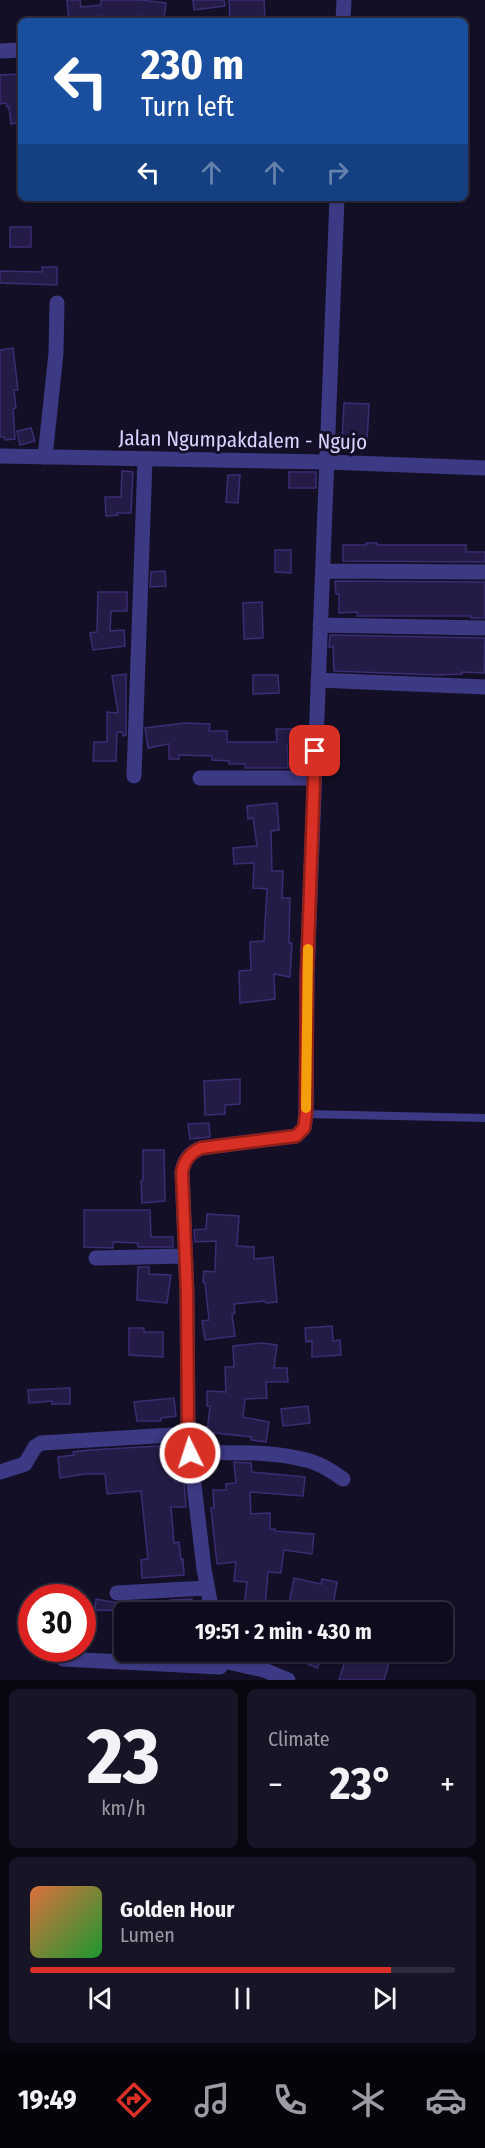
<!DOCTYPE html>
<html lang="en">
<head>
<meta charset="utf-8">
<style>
  :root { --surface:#0e0b1c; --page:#171425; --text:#f1f3f6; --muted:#9b9ba3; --line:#2e2b3b; --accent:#d93025 }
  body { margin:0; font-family:"Fira Sans Condensed",sans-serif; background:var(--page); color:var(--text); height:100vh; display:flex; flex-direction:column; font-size:22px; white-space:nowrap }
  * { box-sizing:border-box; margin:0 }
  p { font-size:20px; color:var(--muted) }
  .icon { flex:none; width:33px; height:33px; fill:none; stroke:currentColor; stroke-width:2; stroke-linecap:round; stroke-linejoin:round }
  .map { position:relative; height:1680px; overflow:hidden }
  .drawer { display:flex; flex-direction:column; gap:9px; padding:9px; background:#08060f; flex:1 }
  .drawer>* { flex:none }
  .top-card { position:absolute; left:18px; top:18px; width:450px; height:183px; border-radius:9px; box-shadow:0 2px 4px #0004,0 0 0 2px var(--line); background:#1a4fa0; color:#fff; overflow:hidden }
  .speed { position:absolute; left:18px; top:1584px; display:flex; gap:12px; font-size:30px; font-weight:700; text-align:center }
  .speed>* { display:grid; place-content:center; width:78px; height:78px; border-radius:50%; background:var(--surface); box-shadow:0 2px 4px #0004,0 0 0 2px var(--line); line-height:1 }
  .speed .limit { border:9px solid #d22; background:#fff; color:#111 }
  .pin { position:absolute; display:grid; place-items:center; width:51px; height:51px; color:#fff; margin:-26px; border-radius:12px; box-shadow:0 3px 9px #0006 }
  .me { position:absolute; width:66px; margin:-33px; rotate:356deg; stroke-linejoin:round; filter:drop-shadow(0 0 4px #0008) }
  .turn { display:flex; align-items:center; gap:21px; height:126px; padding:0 24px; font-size:27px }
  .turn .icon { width:78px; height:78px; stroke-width:2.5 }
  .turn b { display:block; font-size:42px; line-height:51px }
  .lanes { display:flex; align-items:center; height:57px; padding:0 24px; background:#0003; justify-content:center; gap:30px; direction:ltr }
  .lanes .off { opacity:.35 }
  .big { font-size:45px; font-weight:700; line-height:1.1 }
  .drawer .widget { flex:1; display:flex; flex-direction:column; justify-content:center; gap:9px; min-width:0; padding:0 21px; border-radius:9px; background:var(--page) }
  .drawer .dial { align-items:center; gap:0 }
  .dial b { font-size:78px; line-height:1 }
  .song { display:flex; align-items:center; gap:18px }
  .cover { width:72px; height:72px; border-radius:9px; background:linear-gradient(135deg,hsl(20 70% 55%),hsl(130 70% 35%)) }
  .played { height:6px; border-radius:3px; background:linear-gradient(90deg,var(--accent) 85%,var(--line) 85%) }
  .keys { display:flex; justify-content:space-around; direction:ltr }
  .heat { display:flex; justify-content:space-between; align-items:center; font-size:33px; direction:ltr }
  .drawer .tiles { flex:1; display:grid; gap:9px; grid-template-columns:1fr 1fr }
  .widget:last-child { grid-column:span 2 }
  .trip { position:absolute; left:114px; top:1602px; width:339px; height:60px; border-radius:9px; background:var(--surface); box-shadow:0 2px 4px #0004,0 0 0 2px var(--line); font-weight:700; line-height:60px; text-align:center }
  .tabs { display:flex; height:96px; justify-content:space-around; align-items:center; background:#06040b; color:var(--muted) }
  .tabs .icon { width:42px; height:42px }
  .tabs .current { color:var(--accent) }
  .tabs b { font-size:27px; color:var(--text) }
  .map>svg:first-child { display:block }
</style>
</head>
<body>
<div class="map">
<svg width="485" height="1680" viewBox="0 0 485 1680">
  <rect width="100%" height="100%" fill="#130f26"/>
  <path fill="#241b47" stroke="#3b2d73" stroke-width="1.5" d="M67 0H80L81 7 101 5V0H140L166 3 164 19 139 16V20L114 18V20L102 21 101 16 82 18 83 21H69Z
    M193 0H224L225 6 194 10Z
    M229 0H264L265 21H230Z
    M20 74 21 122 11 124 9 107H7L6 103 0 104V75Z
    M10 227H31V247H10Z
    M42 267H57V285L0 283V271L42 272Z
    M13 348 18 390H14L16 408 13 409 15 439 5 440 4 437H0V350Z
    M344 403 369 404 367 443 342 442Z
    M31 428 35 441 20 445 17 431Z
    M122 471 133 472 131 513H117L118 515 106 516 105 497H121Z
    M289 472H316V488H289Z
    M228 475H240L238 503 226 502Z
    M366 543H377V545H466V552H485V562L343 561V545H366Z
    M275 550H291V573L275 572Z
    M165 571 166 586 150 587 151 572Z
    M335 581 485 582V618H471V616H357V612L339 613V594H336Z
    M98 592H127V611H111L110 631 124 630 125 646 93 650 90 633 97 632Z
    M262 602 263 638 244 639 243 603Z
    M330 635 485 638 484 673 462 672V674L437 675 334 671 333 647H329Z
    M126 674V735L123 736 122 732H117L116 761H93L94 742H107V712L118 713 112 676Z
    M253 675H278L279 693 253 694Z
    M185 723 210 724 209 731H227V742H277L276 729H295L296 744H287L288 768H245V764H229V761L212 760V756L179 755V759H169V744L148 748 145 728Z
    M277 803 279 830 271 831 272 871H283L282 898H290L289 943H292L290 977 274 974 275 999 240 1003 239 971 251 970 250 942 264 941 267 889 253 888 254 863 234 864 233 848 257 846 253 818 248 819 247 806Z
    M240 1079V1104L225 1105V1114L205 1115 204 1081Z
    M209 1123 210 1137 190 1139 188 1124Z
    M143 1150H164L165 1201 142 1203 141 1181 143 1180Z
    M84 1210H150L151 1237H173V1247H138V1243L113 1242V1248L84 1247Z
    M207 1214 239 1216 237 1246 254 1247V1259L273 1257 277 1302 266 1303 265 1301 234 1304 235 1313 232 1314 235 1336 205 1340 202 1321 209 1320 205 1283 203 1282 204 1271 215 1272 216 1241 195 1242 194 1230 206 1229Z
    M138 1267H149V1274L171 1275 167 1303 137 1300Z
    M332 1326 333 1341 340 1340 341 1355 312 1357V1341L306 1342 305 1328Z
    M129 1328H144V1332H163V1357L129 1355Z
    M262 1343 277 1345 274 1368H287L288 1382H266L267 1398 245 1399 243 1417 269 1422 266 1442 251 1440 252 1437 207 1432 210 1406H207V1391L226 1392 225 1367H234L233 1346Z
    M70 1388V1404H52V1401L29 1403 28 1390Z
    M174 1398 176 1416 161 1418V1421H137L134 1402Z
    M308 1406 310 1423 283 1426 281 1409Z
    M175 1445V1482L184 1481 186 1507H171L174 1543 179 1542 181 1560 183 1559 184 1575 142 1578 141 1560 148 1559 141 1491 107 1494 105 1474H85L60 1478 58 1457 74 1455 73 1452 90 1450Z
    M234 1462 251 1463 252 1472 305 1477 303 1496 250 1492 251 1514 270 1513V1529H275V1531L314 1534 312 1554 284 1550 281 1573 268 1572 265 1608 244 1606 247 1582 234 1581 236 1562 217 1564 211 1508H214L213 1490H226V1484L236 1483Z
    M294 1578 321 1584 322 1579 337 1582 332 1612 289 1603Z
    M96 1599 118 1603H170V1600L192 1599V1612L95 1610Z
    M308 1652H325L317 1668 304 1662Z
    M348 1652H378L391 1656 384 1680H339Z"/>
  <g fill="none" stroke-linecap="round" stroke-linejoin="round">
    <path stroke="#3d3a85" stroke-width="8" d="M306 1114 485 1118"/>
    <path stroke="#3d3a85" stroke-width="15" d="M343 21 344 0
      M0 51 21 50
      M45 457 56 353 57 303
      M323 571 485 572
      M320 625 485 628
      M318 680 485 687
      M134 776 145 459
      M200 778H314
      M96 1258 185 1256
      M190 1453C228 1453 269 1450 306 1460 320 1463 332 1471 343 1479
      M0 1472 25 1464 35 1447 41 1443 188 1434
      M117 1593 207 1588
      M212 1612 204 1569 188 1434 187 1292 182 1172C184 1160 189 1153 201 1148L296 1136 304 1128 306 1114 307 975 337 198
      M63 1659 220 1667
      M219 1660 264 1670 288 1680"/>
    <path stroke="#3d3a85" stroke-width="15" d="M0 456 327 462 485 468"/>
  </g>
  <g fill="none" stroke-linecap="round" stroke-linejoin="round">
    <defs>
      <path id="route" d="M190 1453 188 1434 187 1292 182 1172C184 1160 190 1153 201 1148L296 1136 304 1128 306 1114 307 975 315 751"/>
    </defs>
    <use href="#route" stroke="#8d1f18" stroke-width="15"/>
    <use href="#route" stroke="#d93025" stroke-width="10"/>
    <path stroke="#f59e0b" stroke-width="10" d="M306 1108 308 949"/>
  </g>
  <g text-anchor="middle" stroke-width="6" stroke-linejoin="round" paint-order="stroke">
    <g font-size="21" fill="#d9d4ff" stroke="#130f26">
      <text transform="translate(243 440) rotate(1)" y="7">Jalan Ngumpakdalem - Ngujo</text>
    </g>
  </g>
</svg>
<div class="speed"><div class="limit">30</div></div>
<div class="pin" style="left:315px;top:751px;background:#d93025"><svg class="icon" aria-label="arrive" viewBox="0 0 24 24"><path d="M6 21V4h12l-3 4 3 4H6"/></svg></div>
<svg class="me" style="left:190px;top:1453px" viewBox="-20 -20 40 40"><circle r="17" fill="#d93025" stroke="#fff" stroke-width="3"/><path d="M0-11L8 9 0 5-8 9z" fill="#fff"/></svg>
<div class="trip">19:51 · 2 min · 430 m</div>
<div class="top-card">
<div class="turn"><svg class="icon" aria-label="left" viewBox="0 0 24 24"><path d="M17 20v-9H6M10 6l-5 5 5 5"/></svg><div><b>230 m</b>Turn left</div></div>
<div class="lanes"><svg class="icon" aria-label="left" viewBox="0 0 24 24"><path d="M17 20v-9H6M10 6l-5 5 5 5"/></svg><svg class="icon off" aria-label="ahead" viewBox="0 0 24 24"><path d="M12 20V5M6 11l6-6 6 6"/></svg><svg class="icon off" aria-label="ahead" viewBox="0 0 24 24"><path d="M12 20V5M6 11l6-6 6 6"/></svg><svg class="icon off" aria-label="right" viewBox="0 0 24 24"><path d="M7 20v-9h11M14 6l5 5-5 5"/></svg></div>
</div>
</div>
<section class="drawer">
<div class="tiles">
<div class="widget dial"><b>23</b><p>km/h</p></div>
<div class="widget"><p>Climate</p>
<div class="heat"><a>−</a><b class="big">23°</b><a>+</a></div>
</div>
<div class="widget">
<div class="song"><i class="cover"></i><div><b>Golden Hour</b><p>Lumen</p></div></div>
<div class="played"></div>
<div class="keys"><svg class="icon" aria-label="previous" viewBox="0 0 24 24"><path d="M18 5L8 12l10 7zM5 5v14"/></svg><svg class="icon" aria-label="pause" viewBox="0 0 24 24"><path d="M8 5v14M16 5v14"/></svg><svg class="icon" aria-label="next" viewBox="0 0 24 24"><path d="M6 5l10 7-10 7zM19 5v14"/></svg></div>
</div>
</div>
</section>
<nav class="tabs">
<b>19:49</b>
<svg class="icon current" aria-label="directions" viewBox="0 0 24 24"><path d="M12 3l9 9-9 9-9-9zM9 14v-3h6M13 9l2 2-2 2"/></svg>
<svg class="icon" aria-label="music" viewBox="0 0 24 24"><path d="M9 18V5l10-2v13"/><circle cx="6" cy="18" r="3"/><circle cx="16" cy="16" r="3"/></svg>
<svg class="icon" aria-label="phone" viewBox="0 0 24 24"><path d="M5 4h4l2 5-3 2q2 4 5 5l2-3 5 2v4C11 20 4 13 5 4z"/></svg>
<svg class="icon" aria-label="climate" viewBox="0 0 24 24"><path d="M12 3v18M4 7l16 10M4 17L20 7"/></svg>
<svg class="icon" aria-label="car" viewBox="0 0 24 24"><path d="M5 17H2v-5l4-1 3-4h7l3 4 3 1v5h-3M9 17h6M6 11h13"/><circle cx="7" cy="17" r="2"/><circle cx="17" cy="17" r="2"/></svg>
</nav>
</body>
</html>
